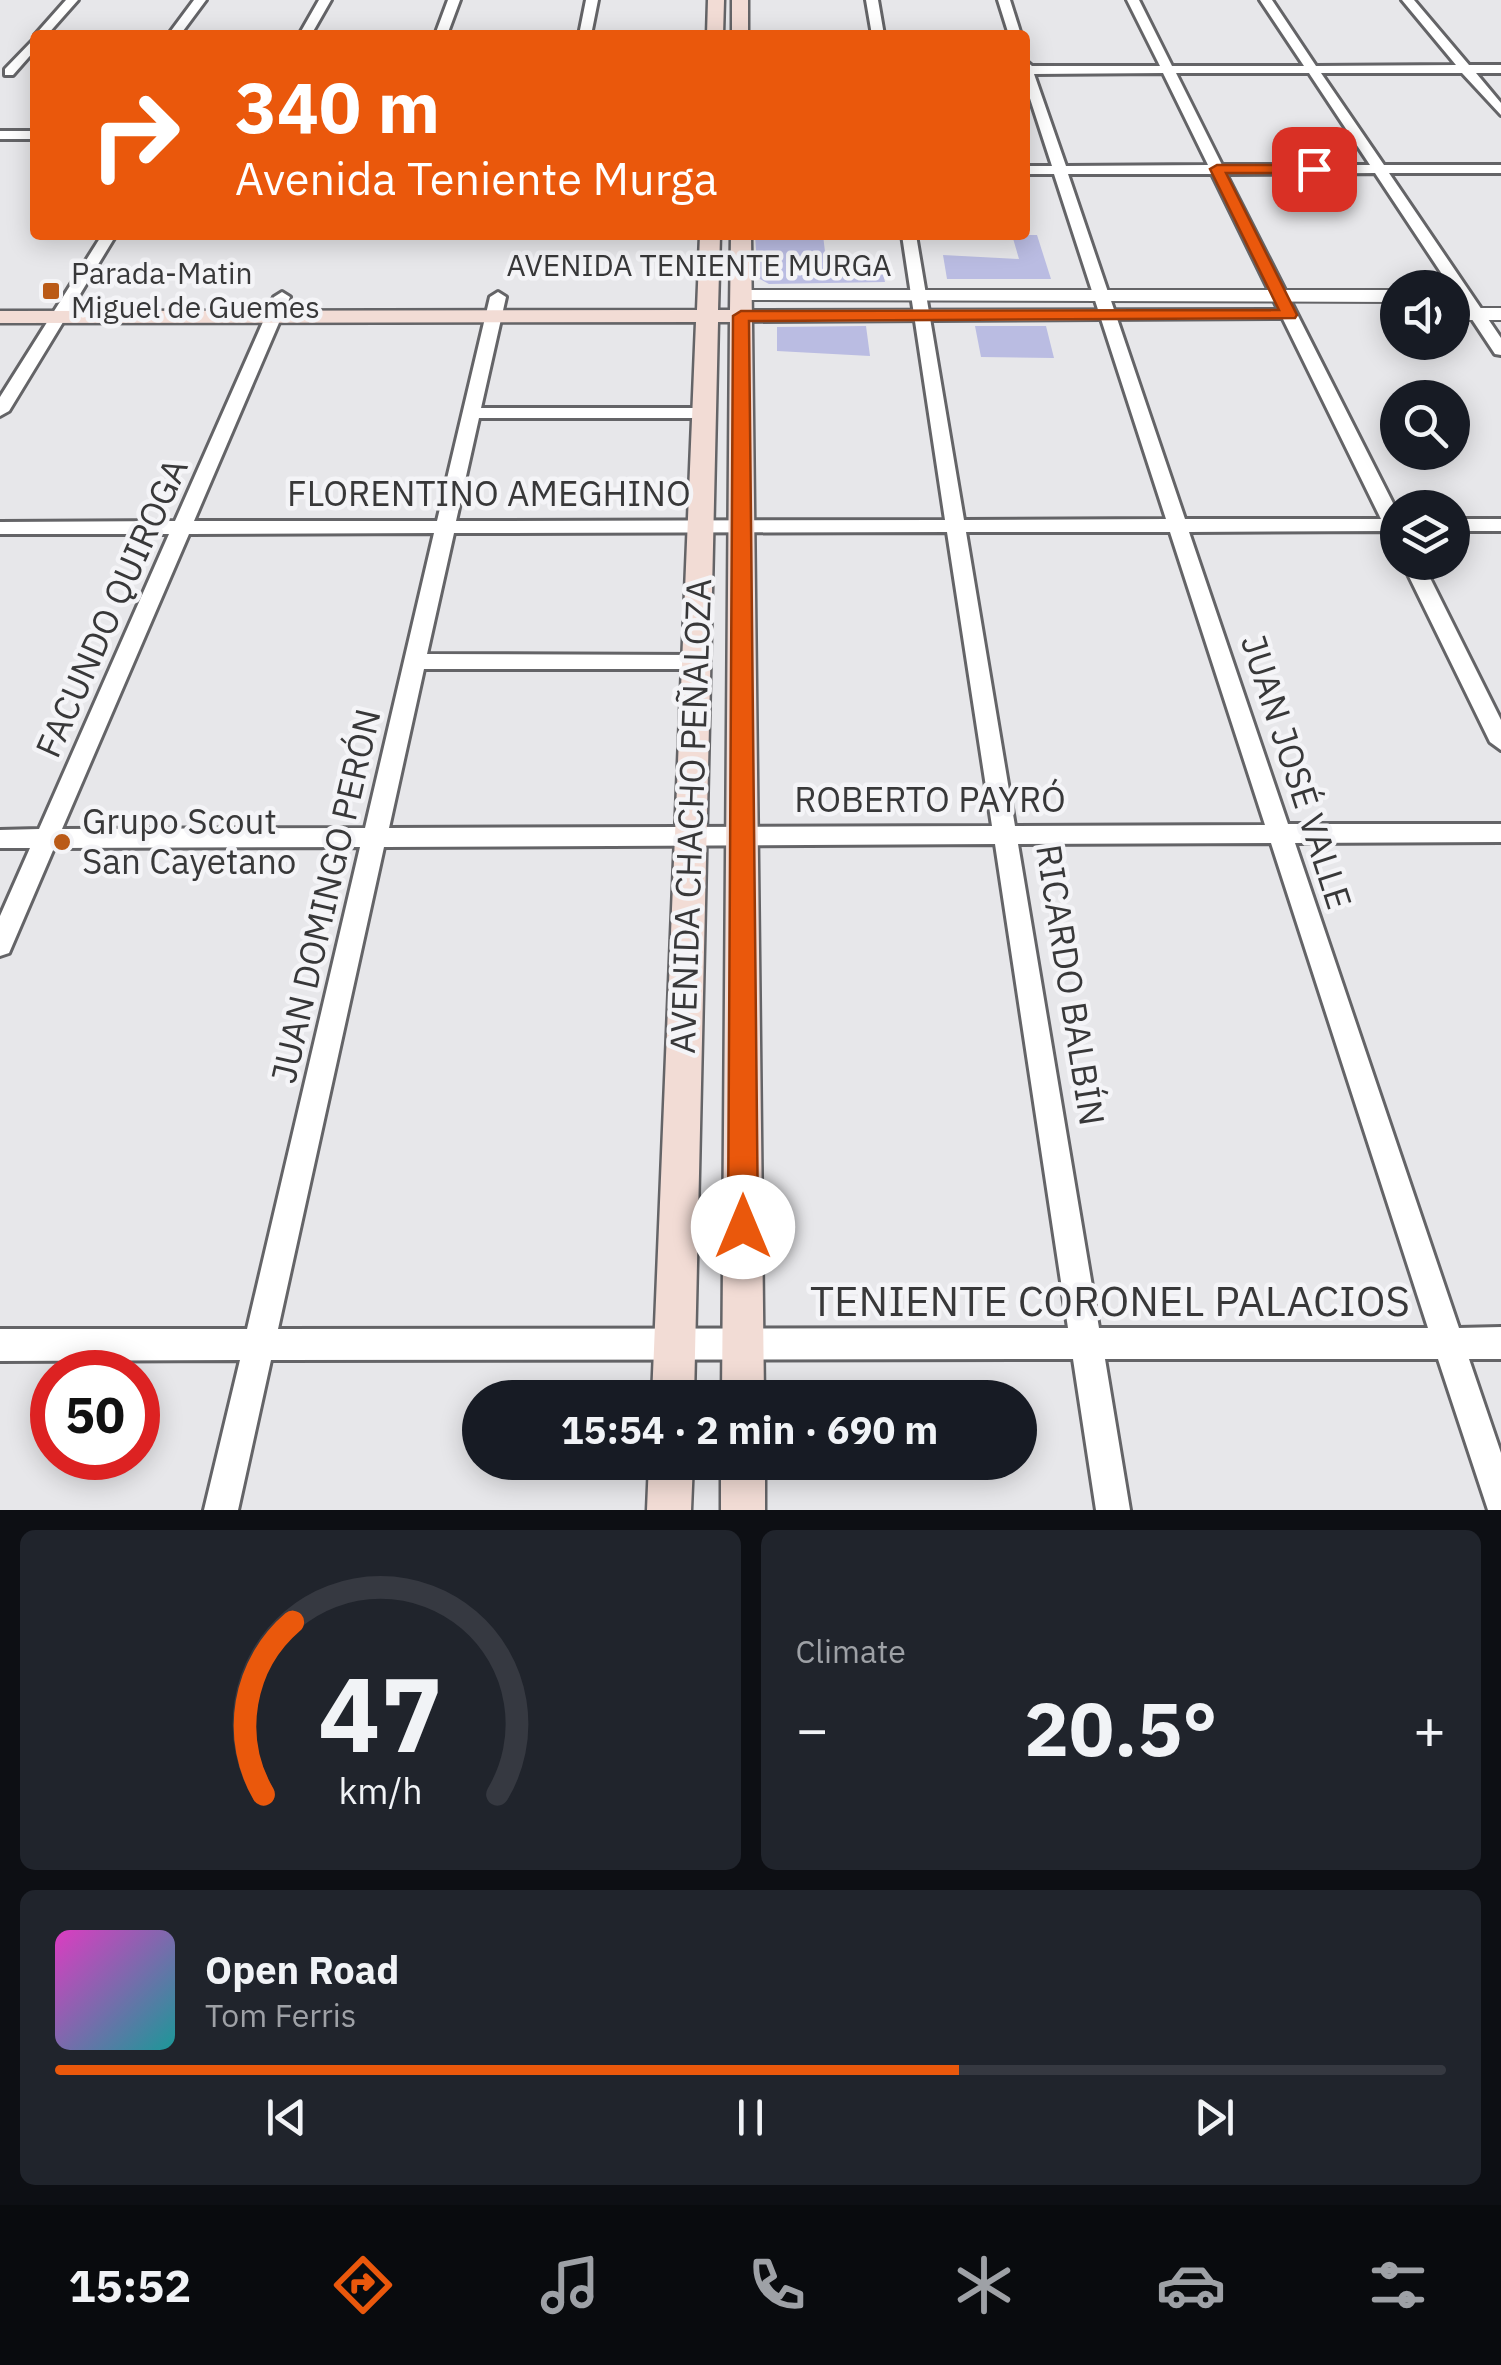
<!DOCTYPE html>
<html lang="en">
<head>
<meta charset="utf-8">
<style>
  :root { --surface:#171b24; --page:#20242c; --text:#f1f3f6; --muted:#9ea1a6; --line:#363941; --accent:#ea580c }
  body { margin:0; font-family:"IBM Plex Sans",sans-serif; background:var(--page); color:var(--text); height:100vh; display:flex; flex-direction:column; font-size:38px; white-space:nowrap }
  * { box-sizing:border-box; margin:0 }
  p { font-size:32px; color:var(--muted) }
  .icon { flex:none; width:55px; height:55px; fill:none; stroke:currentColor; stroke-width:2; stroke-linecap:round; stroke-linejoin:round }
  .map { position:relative; height:1510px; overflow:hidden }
  .drawer { display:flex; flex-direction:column; gap:20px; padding:20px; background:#0d0f14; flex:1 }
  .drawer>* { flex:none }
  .guide { position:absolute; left:30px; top:30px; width:1000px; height:210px; border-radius:10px; box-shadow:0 5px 25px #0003; background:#ea580c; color:#fff; overflow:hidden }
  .controls { position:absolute; left:1380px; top:270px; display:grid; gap:20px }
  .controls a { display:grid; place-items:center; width:90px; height:90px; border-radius:50%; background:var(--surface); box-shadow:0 5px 25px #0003; font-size:50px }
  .speed { position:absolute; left:30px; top:1350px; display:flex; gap:20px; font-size:50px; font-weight:700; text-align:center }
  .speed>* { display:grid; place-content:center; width:130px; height:130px; border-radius:50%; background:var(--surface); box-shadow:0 5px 25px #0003; line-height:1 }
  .speed .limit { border:15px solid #d22; background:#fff; color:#111 }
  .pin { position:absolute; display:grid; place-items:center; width:85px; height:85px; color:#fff; margin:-42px; border-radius:20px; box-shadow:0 5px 15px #0006 }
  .me { position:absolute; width:110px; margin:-55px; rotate:0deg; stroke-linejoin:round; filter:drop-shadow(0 0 8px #0008) }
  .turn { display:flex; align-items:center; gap:35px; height:210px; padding:0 40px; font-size:45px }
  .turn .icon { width:130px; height:130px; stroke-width:2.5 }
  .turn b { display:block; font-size:70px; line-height:85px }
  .big { font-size:75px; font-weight:700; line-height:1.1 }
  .drawer .widget { flex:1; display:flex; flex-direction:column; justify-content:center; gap:15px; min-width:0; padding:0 35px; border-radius:15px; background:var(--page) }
  .drawer .dial { align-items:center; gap:0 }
  .dial svg { height:260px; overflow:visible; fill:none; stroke:var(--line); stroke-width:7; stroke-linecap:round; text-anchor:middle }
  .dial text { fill:var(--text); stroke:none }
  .song { display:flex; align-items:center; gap:30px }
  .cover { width:120px; height:120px; border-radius:15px; background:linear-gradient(135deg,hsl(310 70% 55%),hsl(180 70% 35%)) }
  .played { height:10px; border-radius:5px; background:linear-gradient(90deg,var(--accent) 65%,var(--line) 65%) }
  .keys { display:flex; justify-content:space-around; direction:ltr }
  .heat { display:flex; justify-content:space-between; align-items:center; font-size:55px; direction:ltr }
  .drawer .tiles { flex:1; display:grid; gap:20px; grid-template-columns:1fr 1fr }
  .widget:last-child { grid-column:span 2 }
  .trip { position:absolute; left:462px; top:1380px; width:575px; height:100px; border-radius:50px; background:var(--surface); box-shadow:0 5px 25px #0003; font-weight:700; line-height:100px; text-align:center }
  .menu { display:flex; height:160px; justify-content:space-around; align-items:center; background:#090b0e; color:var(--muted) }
  .menu .icon { width:70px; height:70px }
  .menu .on { color:var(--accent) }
  .menu b { font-size:45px; color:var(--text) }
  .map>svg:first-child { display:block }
</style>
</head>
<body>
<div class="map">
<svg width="1501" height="1510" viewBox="0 0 1501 1510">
  <rect width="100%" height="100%" fill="#e7e7ea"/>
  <path fill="#babce2" d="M755 235H823L826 260 880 261 885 282 769 284 758 278Z
    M1012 235H1037L1051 279H947L943 255 1019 259Z
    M866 326 870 356 777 351V327Z
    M975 326H1046L1054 358 981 357Z"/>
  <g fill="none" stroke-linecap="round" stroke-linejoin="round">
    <defs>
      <path id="minor" d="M66 0H78L47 35H35Z
        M194 0H206L180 35H168Z
        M319 0H331L311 35H299Z
        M448 0H460L447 35H435Z
        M586 0H598L591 35H579Z
        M866 0H878L884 35H872Z
        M998 0H1010L1021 35H1009Z
        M1127 0H1139L1172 66H1304L1260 0H1272L1316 66 1456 65 1402 0H1414L1469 65H1501V73H1476L1501 103V115L1462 73H1321L1384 165H1501V173H1389L1501 338V355L1495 354 1375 173 1226 174 1398 513V539L1387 531 1189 532 1288 824H1501V842L1295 843 1459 1328 1501 1327V1359H1469L1501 1453V1510H1488L1438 1359H1105L1130 1510H1096L1073 1359 271 1360 238 1510H204L240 1360 0 1361V1329H247L360 847 54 848 9 953 0 956V916L30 848H0V830L39 829 169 534H0V522L175 521 274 297 282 292 290 297 194 521H437L490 297 498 292 506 297 481 408H704L713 413 704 418H479L456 521 945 520 902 235H916L964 520 1166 519 1054 174H1025V166H1052L1025 83V60L1032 66H1160ZM1163 73 1208 165 1066 166 1034 74ZM1176 73H1309L1370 165H1222ZM1068 174H1212L1381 519H1185ZM947 532 992 826 389 828 424 669H696L707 662 696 655 427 654 454 533ZM966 532H1170L1265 825 1015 826ZM434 533 365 828 62 829 189 534ZM1271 843 1428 1328H1099L1018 844ZM995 844 1068 1328 278 1329 384 847Z
        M35 38V50L13 75H5V69Z
        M0 131H35V139H0Z
        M102 235H116L9 411 0 416V397Z
        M1452 519H1501V531H1452Z
        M1402 562H1422L1501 720V750L1490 742Z"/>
      <path id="tertiary" d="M741 290H1398V302L734 300 731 296Z
        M1452 308H1501V320H1452Z
        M1284 309 1291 311V319L741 322 731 316 741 310Z"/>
      <path id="secondary" d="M708 0H724L723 35H707Z
        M732 0H748V35H732Z
        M700 235H720L718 310H730L731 235H751L764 1398H722L730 322H718L694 1398H652L696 322 0 323V311L697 310Z
        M649 1462H693L691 1510H647Z
        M721 1462H765V1510H721Z"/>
    </defs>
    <use href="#minor" stroke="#646467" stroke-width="6"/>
    <use href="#tertiary" stroke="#646467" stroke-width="4"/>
    <use href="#secondary" stroke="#646467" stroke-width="5"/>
    <use href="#minor" fill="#fff" fill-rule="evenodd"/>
    <use href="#tertiary" fill="#fff" fill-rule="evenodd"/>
    <use href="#secondary" fill="#f2dcd5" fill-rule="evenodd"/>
  </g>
  <path fill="#ea580c" stroke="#983908" stroke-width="2.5" d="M1217 165H1314L1321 169 1314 173H1226L1297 315 1295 318 749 321 758 1227 753 1237 743 1241 732 1237 728 1227 733 316 741 311 1279 310 1210 169Z"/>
  <g fill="#ba5a17" stroke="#f4f4f7" stroke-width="4">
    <rect x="41" y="281" width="20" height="20" rx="5"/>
    <circle cx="62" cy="842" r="10"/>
  </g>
  <g text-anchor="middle" stroke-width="9" stroke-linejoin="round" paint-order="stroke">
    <g font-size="30" fill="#383839" stroke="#f4f4f7">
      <text x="699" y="276">AVENIDA TENIENTE MURGA</text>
    </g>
    <g font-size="30" fill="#383839" stroke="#f4f4f7" text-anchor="start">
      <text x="71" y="284">Parada-Matin<tspan x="71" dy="34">Miguel de Guemes</tspan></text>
    </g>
    <g font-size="35" fill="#383839" stroke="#f4f4f7">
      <text x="489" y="506">FLORENTINO AMEGHINO</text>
      <text transform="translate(112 608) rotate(-66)" y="12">FACUNDO QUIROGA</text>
      <text transform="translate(1296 772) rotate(72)" y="12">JUAN JOSÉ VALLE</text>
      <text x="930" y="812">ROBERTO PAYRÓ</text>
      <text transform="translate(691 816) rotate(-88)" y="12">AVENIDA CHACHO PEÑALOZA</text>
      <text transform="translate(326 896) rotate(-77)" y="12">JUAN DOMINGO PERÓN</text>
      <text transform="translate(1070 985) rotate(81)" y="12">RICARDO BALBÍN</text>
    </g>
    <g font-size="35" fill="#383839" stroke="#f4f4f7" text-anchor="start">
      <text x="82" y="834">Grupo Scout<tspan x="82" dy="40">San Cayetano</tspan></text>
    </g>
    <g font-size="42" fill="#383839" stroke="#f4f4f7">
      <text x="1110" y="1316">TENIENTE CORONEL PALACIOS</text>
    </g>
  </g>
</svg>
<div class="controls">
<a><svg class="icon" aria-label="sound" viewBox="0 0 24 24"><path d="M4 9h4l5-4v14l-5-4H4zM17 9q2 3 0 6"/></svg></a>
<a><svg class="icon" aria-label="search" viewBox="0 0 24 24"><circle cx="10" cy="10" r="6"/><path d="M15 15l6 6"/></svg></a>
<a><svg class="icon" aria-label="layers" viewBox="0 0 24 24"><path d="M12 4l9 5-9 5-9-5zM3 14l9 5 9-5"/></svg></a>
</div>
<div class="speed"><div class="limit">50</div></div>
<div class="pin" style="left:1314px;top:169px;background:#d93025"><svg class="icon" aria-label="arrive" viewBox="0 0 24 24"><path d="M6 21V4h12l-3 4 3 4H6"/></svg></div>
<svg class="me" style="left:743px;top:1227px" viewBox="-20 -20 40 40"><circle r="19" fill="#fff"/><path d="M0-13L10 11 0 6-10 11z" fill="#ea580c"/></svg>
<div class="trip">15:54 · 2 min · 690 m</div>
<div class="guide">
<div class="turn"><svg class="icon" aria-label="right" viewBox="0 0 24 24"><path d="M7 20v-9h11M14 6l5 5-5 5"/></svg><div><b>340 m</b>Avenida Teniente Murga</div></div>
</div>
</div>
<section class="drawer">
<div class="tiles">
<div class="widget dial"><svg viewBox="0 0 100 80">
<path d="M14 69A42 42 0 1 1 86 69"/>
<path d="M14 69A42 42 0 0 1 23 16" stroke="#ea580c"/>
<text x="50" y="56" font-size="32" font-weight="700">47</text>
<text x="50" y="72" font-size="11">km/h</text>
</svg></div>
<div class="widget"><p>Climate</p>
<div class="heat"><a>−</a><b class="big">20.5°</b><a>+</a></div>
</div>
<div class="widget">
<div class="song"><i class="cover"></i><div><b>Open Road</b><p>Tom Ferris</p></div></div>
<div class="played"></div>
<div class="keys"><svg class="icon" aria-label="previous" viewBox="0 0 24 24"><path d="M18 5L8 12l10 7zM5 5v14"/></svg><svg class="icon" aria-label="pause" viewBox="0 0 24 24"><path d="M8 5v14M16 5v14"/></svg><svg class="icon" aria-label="next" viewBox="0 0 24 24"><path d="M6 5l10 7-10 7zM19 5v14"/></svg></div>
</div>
</div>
</section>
<nav class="menu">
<b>15:52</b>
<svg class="icon on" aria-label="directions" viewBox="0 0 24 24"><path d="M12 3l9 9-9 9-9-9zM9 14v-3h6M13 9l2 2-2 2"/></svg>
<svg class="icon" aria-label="music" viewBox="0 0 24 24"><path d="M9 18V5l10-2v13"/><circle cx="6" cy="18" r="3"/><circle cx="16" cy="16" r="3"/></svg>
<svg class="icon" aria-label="phone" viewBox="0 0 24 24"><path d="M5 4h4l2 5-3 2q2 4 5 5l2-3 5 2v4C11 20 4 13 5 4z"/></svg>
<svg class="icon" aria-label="climate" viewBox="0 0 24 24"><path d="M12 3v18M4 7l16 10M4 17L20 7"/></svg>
<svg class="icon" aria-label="car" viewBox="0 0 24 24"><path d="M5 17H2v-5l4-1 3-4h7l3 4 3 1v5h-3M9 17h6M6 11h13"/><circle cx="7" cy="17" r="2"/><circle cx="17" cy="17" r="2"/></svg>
<svg class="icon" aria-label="filters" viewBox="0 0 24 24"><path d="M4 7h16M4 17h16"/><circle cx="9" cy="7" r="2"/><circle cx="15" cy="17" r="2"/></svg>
</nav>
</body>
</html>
